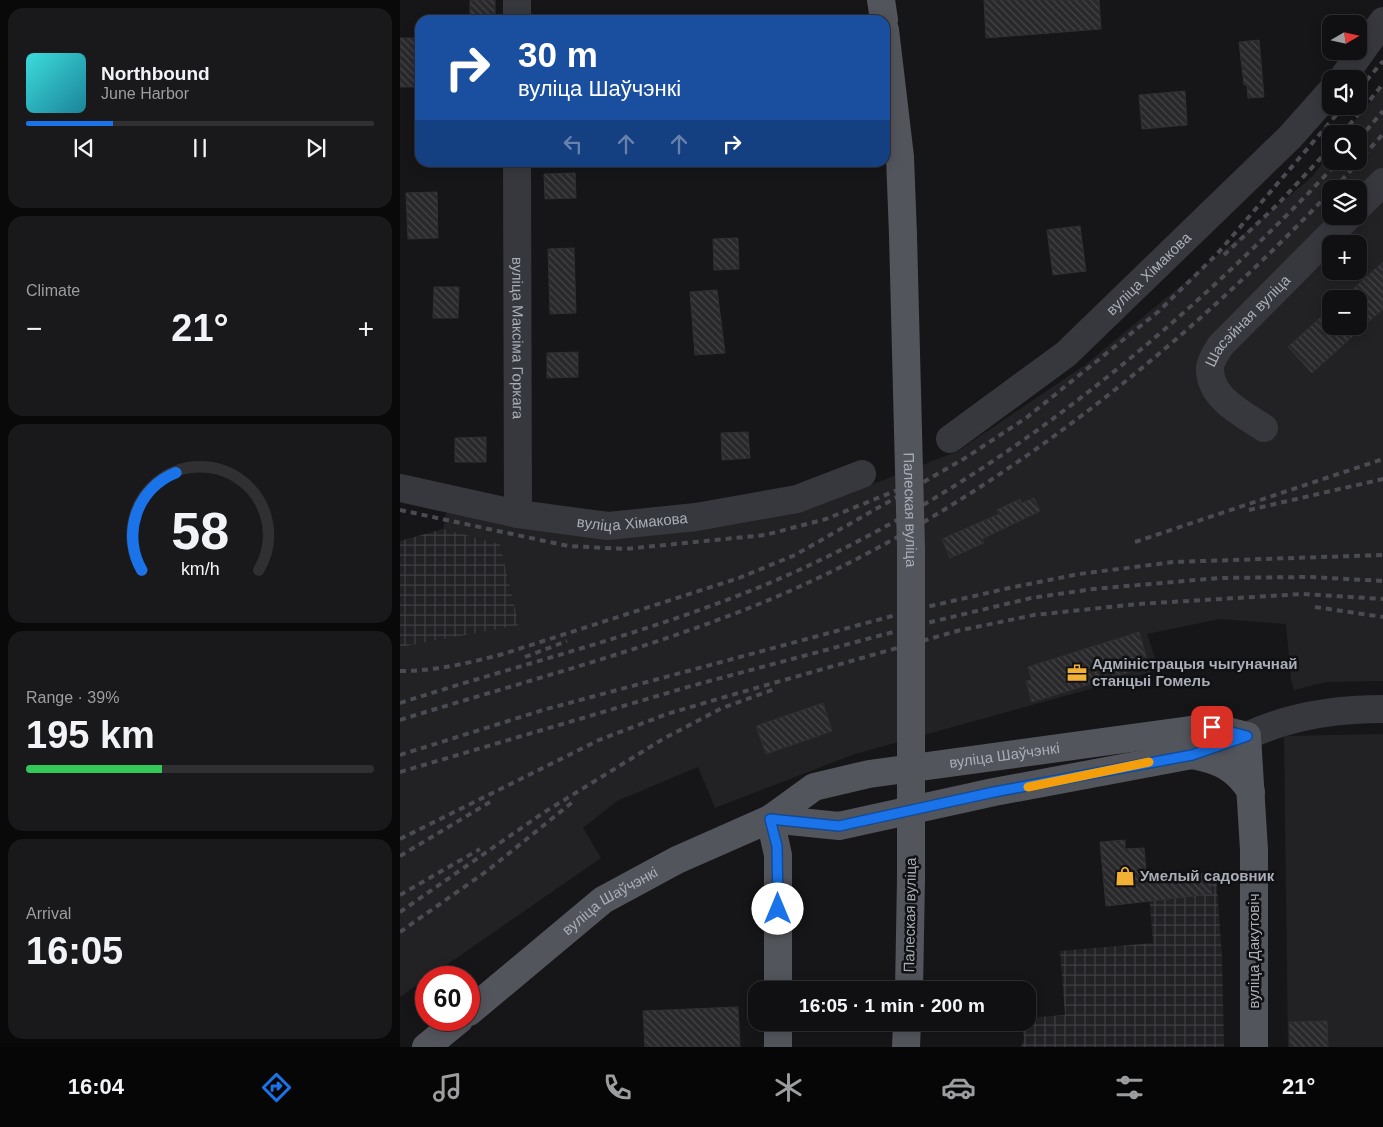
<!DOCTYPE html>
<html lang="en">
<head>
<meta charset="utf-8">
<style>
  :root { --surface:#101012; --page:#19191b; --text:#f1f3f6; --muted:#9c9d9f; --line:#303032; --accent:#1a73e8 }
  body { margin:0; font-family:Arial,sans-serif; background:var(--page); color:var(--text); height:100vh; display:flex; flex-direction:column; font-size:19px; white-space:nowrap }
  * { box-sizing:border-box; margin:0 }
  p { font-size:16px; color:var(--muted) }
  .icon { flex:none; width:28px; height:28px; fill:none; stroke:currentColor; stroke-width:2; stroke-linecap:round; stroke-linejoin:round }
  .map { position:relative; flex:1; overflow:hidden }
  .drawer { display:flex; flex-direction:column; gap:8px; padding:8px; background:#09090a; width:400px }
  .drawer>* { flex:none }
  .top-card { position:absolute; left:15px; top:15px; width:475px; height:152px; border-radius:15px; box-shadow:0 2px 12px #0003,0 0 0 1px var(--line); background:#1a4fa0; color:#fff; overflow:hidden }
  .needle { width:32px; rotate:81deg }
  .controls { position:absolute; left:922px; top:15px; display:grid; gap:10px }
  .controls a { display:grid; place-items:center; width:45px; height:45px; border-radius:10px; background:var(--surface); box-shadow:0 2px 12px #0003,0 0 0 1px var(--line); font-size:25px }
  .speed { position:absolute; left:15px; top:966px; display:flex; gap:10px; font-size:25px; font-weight:700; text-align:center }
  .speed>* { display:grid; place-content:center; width:65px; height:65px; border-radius:50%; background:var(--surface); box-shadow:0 2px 12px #0003,0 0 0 1px var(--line); line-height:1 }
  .speed .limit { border:8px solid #d22; background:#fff; color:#111 }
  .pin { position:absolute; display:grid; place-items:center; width:42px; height:42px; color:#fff; margin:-21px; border-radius:10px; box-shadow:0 2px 8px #0006 }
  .me { position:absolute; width:55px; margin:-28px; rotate:0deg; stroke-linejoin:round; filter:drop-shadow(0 0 4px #0008) }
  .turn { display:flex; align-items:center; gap:18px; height:105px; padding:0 20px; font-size:22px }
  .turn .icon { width:65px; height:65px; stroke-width:2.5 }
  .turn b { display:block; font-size:35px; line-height:42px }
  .lanes { display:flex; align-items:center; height:48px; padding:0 20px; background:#0003; justify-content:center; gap:25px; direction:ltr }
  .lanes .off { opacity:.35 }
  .big { font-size:38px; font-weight:800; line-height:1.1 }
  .drawer .tile { flex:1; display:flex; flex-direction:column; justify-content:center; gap:8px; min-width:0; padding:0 18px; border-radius:15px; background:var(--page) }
  .drawer .dial { align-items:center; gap:0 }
  .dial svg { height:130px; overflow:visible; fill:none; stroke:var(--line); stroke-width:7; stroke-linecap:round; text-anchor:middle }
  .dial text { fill:var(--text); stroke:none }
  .song { display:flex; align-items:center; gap:15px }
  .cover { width:60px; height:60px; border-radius:8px; background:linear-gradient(135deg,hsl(180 70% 55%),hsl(190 70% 35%)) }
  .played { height:5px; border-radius:2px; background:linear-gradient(90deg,var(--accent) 25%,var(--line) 25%) }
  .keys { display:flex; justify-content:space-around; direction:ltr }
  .heat { display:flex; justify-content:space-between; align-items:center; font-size:28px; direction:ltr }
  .charge { height:8px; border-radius:4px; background:linear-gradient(90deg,#34c759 39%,var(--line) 0) }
  .trip { position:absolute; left:348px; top:981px; width:288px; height:50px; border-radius:15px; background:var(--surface); box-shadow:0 2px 12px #0003,0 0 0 1px var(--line); font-weight:800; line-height:50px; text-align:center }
  .tabs { display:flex; height:80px; justify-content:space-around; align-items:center; background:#060607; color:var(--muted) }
  .tabs .icon { width:35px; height:35px }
  .tabs .on { color:var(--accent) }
  .tabs b { font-size:22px; color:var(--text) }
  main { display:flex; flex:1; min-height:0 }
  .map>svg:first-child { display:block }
</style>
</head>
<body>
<main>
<section class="drawer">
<div class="tile">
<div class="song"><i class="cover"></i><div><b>Northbound</b><p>June Harbor</p></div></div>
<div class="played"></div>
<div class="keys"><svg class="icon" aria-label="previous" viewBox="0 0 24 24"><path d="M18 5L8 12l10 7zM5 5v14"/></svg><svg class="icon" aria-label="pause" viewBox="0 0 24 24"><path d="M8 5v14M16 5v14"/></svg><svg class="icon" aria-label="next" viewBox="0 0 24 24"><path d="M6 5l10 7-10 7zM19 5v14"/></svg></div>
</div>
<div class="tile"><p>Climate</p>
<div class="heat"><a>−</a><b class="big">21°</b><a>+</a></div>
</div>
<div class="tile dial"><svg viewBox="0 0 100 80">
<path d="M14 69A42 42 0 1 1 86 69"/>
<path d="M14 69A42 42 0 0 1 35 9" stroke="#1a73e8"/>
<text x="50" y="56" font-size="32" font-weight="700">58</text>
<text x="50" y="72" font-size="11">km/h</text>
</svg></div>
<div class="tile"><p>Range · 39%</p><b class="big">195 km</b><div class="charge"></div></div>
<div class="tile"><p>Arrival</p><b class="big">16:05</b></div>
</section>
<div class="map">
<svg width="983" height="1047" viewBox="0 0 983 1047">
  <defs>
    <pattern id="industrial-grid" width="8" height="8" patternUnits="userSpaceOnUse" patternTransform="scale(1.25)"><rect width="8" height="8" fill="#222225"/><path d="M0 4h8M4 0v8" fill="none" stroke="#3f3f43"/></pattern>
    <pattern id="building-back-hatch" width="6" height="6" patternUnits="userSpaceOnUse" patternTransform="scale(1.25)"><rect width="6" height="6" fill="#29292c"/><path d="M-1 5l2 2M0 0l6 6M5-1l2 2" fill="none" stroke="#454548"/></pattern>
  </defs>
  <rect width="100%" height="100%" fill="#161618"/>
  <path fill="#222225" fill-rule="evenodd" d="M983 85V681L926 682 894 690 891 680 886 624 820 619 747 634 759 670 455 754 315 808 298 767 217 801 183 828 201 858 0 997V647L119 624 100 544 43 529 47 509 166 534 411 508 558 451 685 365 912 177 931 152V161H959V134H945ZM931 189H959V216H931ZM931 244H959V271H931ZM931 299H959V326H931Z
    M983 734V1047H888L884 736Z"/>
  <path fill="url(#industrial-grid)" d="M43 529 100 544 119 625 0 647V541Z
    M816 872 822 958 824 1047H621L624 1039 622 1023 626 1022V1018L665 1015 660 951 753 943 748 880Z"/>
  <path fill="url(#building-back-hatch)" stroke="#303034" d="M70 0H95V18L70 19Z
    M584 0H699L701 29 586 38Z
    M0 38H20V87H0Z
    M859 40 864 97 848 98 847 85H844L839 42Z
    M785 91 787 125 742 129 739 95Z
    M175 173 176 198 145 199 144 174Z
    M37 192 38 238 8 239 6 193Z
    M680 226 686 271 653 275 647 230Z
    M338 238 339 269 314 270 313 239Z
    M174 248 176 313 150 314 148 249Z
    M983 262V309L912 373 888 347 931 308V326H959V299H942Z
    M34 287H59L58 318H33Z
    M317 290 325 353 295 355 290 292Z
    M178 352V377L147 378V353Z
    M348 432 350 458 322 460 321 433Z
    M86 437V462H55V438Z
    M634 498 640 511 582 539 584 543 550 558 542 539 599 514 597 510 620 499 622 503Z
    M739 632 749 666 632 702 626 681 632 680 628 667Z
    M423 703 432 731 366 754 356 726Z
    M725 840V849L744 848 747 880 809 873 812 894 706 906 700 842Z
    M338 1007 340 1047H245L243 1011Z
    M927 1021 928 1047H890L889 1022Z"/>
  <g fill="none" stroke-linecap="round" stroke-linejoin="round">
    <g stroke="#37383d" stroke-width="28">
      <path d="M117 0V20"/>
      <path d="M942 79 983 21"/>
      <path id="s1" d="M117 162 118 514"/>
      <path d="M959 206 983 182"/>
      <path id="s2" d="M864 428C843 414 809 398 810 368 810 361 817 352 820 346L949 216"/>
      <path id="s3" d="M550 439 666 354 890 137 931 91"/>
      <path id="s4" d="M0 488 118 514 208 526 296 517 397 499 462 474"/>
      <path d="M847 736C889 716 937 709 983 709"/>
    </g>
    <g stroke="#53555c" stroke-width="28">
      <path d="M481 0 484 20"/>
      <path d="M485 30 500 157 503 235"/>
      <path d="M847 736 854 850V1047"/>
      <path d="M792 755C819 760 837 768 851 792"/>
      <path d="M370 819 439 826 594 792 792 755 847 736"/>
      <path d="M370 819 378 855V990"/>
      <path d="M509 990 511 879"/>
      <path id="s5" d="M69 1012 203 900 277 860 370 819 414 787 469 774 812 727 847 736"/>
      <path d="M26 1047 59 1020"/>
      <path d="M378 1047V1022"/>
      <path d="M506 1047 507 1022"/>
    </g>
    <path stroke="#4a4c52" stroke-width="4" stroke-dasharray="6 5" stroke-linecap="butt" d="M959 89 983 61
      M942 134 983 84
      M959 139 983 111
      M934 189 983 134
      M824 255 878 204 931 147
      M0 510 168 546 225 549 365 535 426 519 500 489
      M849 510 983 479
      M735 542 983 459
      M915 607 983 617
      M125 657 167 641
      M0 671C35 671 69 663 103 654L339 578 395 555 562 460 626 418 759 311 817 254 944 106
      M0 703C133 660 272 628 399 570 605 476 785 325 939 161
      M0 720C118 683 239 652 354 606 569 520 773 358 931 191
      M0 755 143 710 522 608 609 588 679 574 774 562 983 555
      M0 772 291 686 527 623 631 598 693 589 819 578 910 577 983 581
      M0 839 199 740 267 714 335 694 557 631 634 615 738 604 903 594 983 599
      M0 856 90 802
      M0 895 80 849
      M0 912 143 813 263 739 322 708 375 689
      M0 932 87 871 175 800"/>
    <path stroke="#53555c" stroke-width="28" id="s6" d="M503 235 511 548V879"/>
  </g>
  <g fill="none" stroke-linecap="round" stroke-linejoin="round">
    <defs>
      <path id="route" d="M378 909 377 846 370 819 439 826 594 792 792 755 847 736 812 727"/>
    </defs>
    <use href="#route" stroke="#114b97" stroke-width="12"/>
    <use href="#route" stroke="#1a73e8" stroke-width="9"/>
    <path stroke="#f59e0b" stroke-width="9" d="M628 787 749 762"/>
  </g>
  <defs>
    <symbol id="office-bare" viewBox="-9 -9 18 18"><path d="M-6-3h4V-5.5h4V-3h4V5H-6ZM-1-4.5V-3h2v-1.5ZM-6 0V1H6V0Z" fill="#f2b134" stroke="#111113" stroke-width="2.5" paint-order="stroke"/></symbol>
    <symbol id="shop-bare" viewBox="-9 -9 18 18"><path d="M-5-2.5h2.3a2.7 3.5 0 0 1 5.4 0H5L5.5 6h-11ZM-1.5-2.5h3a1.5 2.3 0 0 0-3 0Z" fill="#f2b134" stroke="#111113" stroke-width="2.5" paint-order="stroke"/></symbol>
  </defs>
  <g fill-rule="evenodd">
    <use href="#office-bare" x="663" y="659" width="28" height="28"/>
    <use href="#shop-bare" x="711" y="862" width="28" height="28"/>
  </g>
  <g text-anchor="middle" stroke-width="5" stroke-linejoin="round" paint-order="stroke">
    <g font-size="15" fill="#a8adb8" stroke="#111113">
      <text dy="5" stroke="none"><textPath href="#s3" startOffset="259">вуліца Хімакова</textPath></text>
      <text dy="5" stroke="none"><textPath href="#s2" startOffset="146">Шасэйная вуліца</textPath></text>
      <text dy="5" stroke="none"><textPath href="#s1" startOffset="176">вуліца Максіма Горкага</textPath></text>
      <text dy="5" stroke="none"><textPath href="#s6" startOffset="275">Палеская вуліца</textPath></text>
      <text dy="5" stroke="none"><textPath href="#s4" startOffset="236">вуліца Хімакова</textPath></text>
      <text dy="5" stroke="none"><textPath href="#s5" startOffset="608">вуліца Шаўчэнкі</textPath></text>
      <text dy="5" stroke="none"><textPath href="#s5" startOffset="180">вуліца Шаўчэнкі</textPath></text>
      <text transform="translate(510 915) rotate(-89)" y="5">Палеская вуліца</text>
      <text transform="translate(854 951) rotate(-90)" y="5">вуліца Дакутовіч</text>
    </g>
    <g font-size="15" font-weight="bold" fill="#a8adb8" stroke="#111113" text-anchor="start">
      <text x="692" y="669">Адміністрацыя чыгуначнай<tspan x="692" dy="17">станцыі Гомель</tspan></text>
      <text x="740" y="881">Умелый садовник</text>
    </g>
  </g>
</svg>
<div class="controls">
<a><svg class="needle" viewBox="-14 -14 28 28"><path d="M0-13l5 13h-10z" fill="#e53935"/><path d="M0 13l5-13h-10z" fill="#9c9d9f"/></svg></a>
<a><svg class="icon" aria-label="sound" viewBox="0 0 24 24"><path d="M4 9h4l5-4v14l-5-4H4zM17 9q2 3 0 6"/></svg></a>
<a><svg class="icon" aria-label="search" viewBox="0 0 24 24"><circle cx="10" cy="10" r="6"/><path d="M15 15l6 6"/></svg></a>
<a><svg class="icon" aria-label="layers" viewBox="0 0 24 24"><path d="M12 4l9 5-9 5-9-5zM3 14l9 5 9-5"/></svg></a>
<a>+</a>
<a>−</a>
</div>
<div class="speed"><div class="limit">60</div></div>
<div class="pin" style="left:812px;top:727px;background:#d93025"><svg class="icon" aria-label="arrive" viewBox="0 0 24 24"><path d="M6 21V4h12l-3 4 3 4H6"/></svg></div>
<svg class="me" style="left:378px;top:909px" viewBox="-20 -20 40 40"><circle r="19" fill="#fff"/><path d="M0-13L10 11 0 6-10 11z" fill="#1a73e8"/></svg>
<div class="trip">16:05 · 1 min · 200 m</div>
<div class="top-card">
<div class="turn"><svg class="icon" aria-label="right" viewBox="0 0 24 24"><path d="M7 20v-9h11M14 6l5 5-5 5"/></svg><div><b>30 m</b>вуліца Шаўчэнкі</div></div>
<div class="lanes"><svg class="icon off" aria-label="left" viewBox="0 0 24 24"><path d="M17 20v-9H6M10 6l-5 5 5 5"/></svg><svg class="icon off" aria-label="ahead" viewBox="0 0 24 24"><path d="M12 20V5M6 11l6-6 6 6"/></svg><svg class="icon off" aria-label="ahead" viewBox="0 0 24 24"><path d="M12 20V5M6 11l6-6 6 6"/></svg><svg class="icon" aria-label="right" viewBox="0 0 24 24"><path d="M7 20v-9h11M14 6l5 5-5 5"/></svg></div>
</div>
</div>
</main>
<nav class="tabs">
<b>16:04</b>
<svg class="icon on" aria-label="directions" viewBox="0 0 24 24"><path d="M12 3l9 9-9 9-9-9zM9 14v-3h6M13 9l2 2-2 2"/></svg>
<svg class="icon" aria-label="music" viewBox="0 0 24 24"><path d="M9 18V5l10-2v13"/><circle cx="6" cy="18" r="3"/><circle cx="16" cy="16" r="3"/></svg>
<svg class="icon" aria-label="phone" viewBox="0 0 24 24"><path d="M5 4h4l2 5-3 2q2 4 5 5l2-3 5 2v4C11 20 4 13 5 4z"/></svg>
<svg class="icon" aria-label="climate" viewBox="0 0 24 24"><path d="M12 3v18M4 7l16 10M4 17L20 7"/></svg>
<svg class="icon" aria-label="car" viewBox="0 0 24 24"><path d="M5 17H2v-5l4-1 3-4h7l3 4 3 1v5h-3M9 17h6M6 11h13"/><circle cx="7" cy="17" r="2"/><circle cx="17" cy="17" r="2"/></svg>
<svg class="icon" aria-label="filters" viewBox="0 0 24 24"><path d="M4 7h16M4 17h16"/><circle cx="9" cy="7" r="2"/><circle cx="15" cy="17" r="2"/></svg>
<b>21°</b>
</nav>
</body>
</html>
